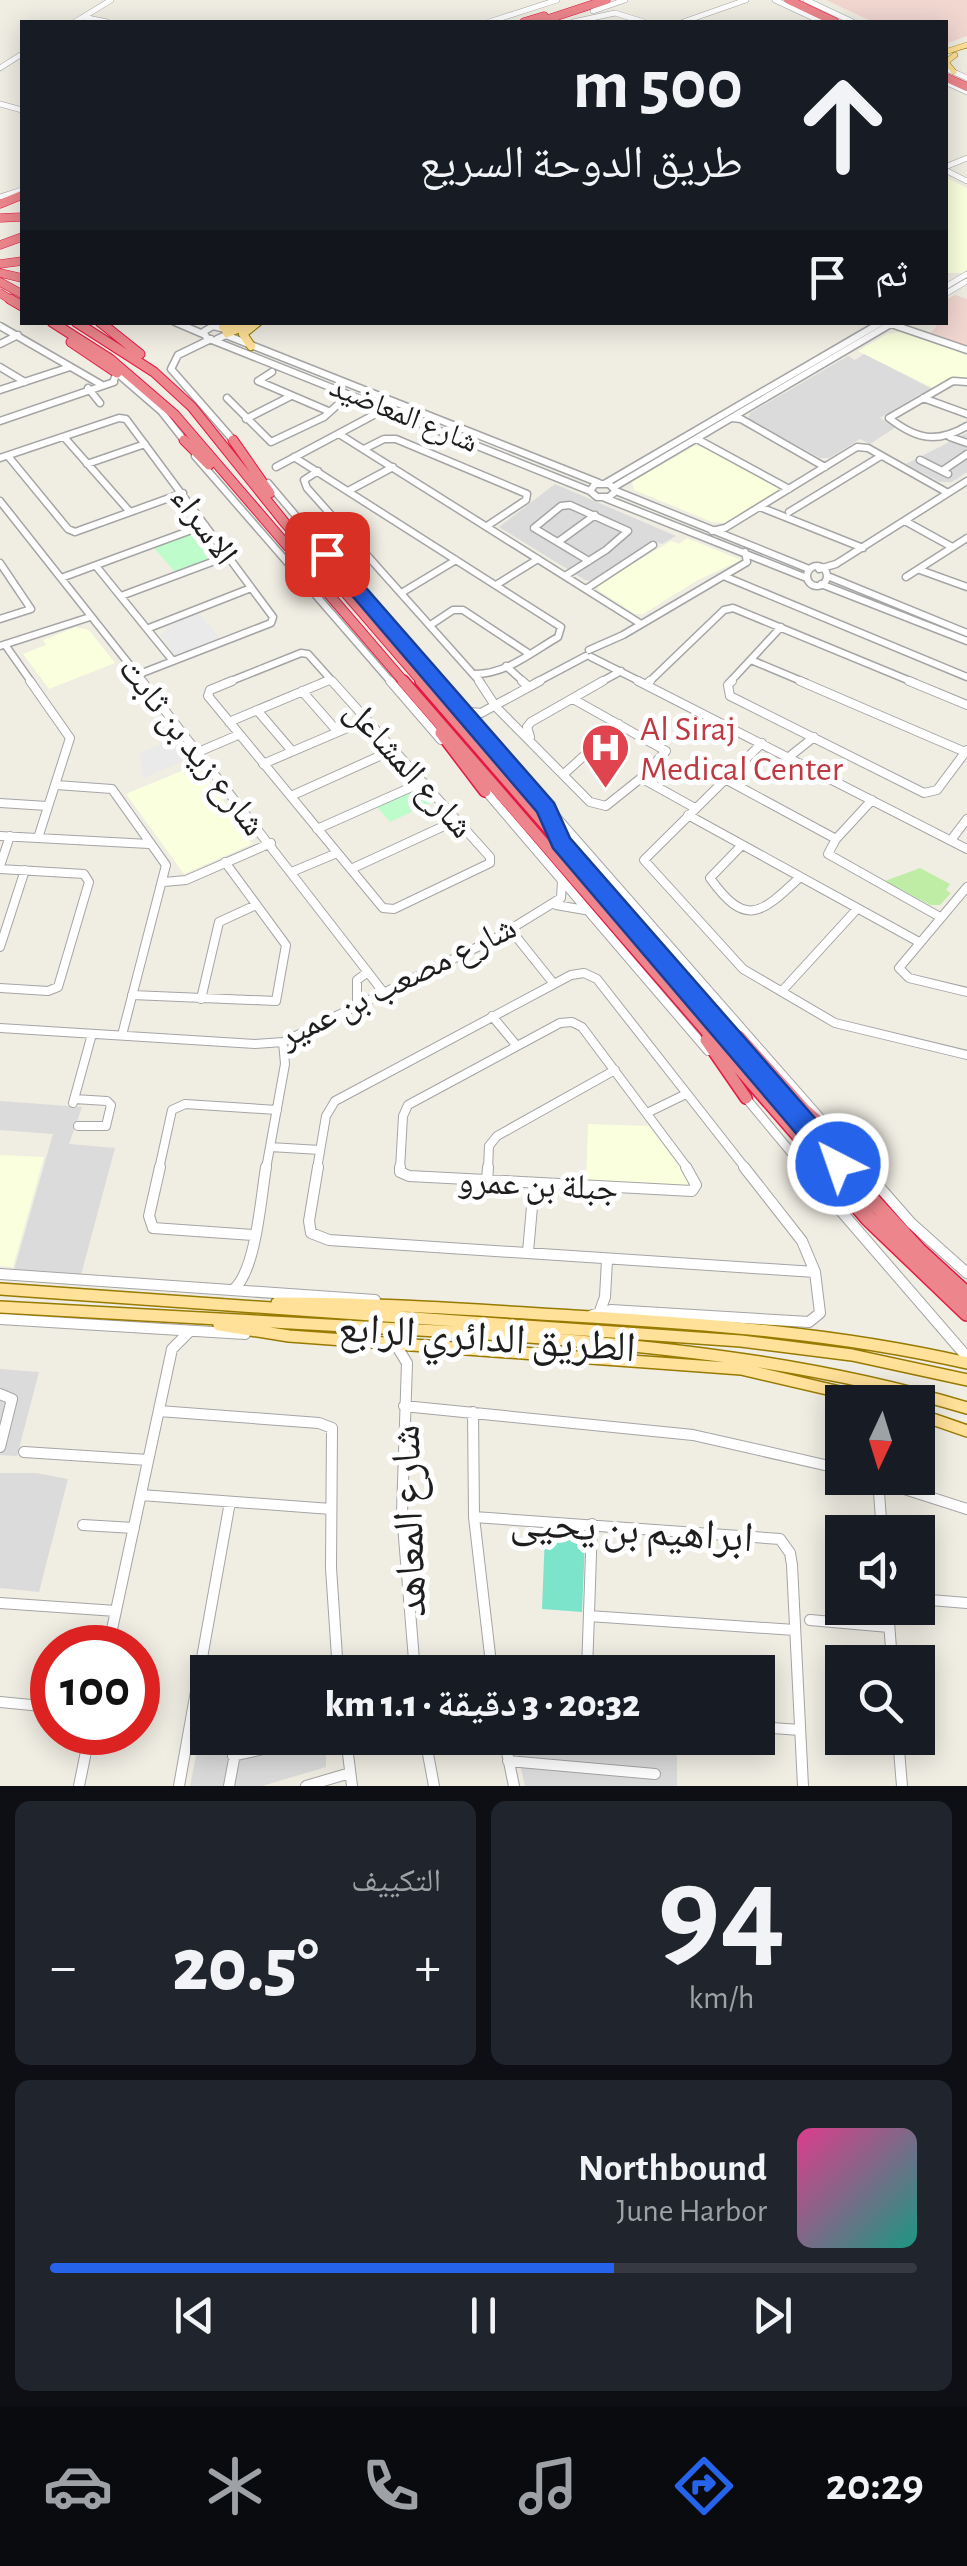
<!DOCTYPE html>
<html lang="ar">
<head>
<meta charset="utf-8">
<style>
  :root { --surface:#171b24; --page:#20242c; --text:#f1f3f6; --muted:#9ea1a6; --line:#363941; --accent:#2563eb }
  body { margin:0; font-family:"Alegreya Sans","Noto Naskh Arabic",sans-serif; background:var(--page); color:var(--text); direction:rtl; height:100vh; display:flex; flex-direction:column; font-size:38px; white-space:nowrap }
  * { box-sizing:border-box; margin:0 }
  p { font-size:32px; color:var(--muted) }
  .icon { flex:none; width:55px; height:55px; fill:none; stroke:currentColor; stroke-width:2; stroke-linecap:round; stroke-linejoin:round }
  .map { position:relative; height:1786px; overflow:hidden; direction:ltr }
  .details { display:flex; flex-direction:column; gap:15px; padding:15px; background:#0d0f14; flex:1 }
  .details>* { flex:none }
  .top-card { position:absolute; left:20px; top:20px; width:928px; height:305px; border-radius:0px; box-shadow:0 5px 25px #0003; direction:rtl; background:#171b24; color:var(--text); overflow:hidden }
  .needle { width:65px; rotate:184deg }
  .controls { position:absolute; left:825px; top:1385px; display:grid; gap:20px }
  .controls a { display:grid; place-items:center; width:110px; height:110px; border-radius:0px; background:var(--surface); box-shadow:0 5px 25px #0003; font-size:50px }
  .speed { position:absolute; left:30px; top:1625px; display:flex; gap:20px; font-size:50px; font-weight:700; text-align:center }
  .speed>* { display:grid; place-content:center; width:130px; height:130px; border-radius:50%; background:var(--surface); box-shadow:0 5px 25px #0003; line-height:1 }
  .speed .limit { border:15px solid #d22; background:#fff; color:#111 }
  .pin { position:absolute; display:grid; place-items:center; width:85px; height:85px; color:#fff; margin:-42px; border-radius:20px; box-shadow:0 5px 15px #0006 }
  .me { position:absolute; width:110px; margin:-55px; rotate:319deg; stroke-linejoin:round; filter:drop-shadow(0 0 8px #0008) }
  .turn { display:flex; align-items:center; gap:35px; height:210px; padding:0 40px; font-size:45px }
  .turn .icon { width:130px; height:130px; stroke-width:2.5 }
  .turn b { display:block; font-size:70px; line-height:85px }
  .then { display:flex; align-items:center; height:95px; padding:0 40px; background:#0003; gap:20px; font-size:38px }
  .big { font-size:75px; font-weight:800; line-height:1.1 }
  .details .widget { flex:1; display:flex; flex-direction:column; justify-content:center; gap:15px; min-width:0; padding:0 35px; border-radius:15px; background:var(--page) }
  .details .dial { align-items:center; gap:0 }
  .dial b { font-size:130px; line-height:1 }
  .song { display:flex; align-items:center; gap:30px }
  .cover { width:120px; height:120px; border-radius:15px; background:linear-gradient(135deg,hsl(330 70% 55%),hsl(170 70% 35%)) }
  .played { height:10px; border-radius:5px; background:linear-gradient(90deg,var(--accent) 65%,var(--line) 65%) }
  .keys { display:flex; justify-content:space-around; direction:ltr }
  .heat { display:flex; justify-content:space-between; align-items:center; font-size:55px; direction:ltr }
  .details .tiles { flex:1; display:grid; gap:15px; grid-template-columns:1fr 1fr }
  .widget:last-child { grid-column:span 2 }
  .trip { position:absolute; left:190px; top:1655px; width:585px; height:100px; border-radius:0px; background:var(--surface); box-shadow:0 5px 25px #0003; font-weight:800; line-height:100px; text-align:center; direction:rtl }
  .dock { display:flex; height:160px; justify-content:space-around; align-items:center; background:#090b0e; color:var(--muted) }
  .dock .icon { width:70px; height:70px }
  .dock .selected { color:var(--accent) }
  .dock b { font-size:45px; color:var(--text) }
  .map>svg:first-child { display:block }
</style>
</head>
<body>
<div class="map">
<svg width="967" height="1786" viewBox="0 0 967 1786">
  <rect width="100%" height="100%" fill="#f0ede3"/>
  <path fill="#dcdbdb" d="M864 354 934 390 925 396 920 394 880 418 896 427 870 444 860 439 829 458H820L748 419 750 413 848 356 855 360Z
    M967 433V472L952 482H940L906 464Z
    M555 484 676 536 662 544 652 540 645 548 592 581 585 580 499 527Z
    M0 1101 82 1107 69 1144 115 1148 81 1275 14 1270 53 1134 0 1130Z
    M0 1369 39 1372 17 1456 0 1455Z
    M0 1473H36L68 1479 39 1592 0 1588Z
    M207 1699 208 1738H336L338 1751 326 1754V1767L262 1786H190Z
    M514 1738H677V1786H525Z"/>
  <path fill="#f2d7d1" d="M826 0H967V36L945 44V22H873Z
    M955 295 967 299V346L930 333 937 326 929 323 945 322V300Z"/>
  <path fill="#faffdd" d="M945 177 967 188V270L962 273H945Z
    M901 332 967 355V379L957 376 935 389 858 351 887 334Z
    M696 445 705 449 709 447 776 485 778 490 725 523 712 522 634 490 632 482Z
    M687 538 741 560 698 580 643 614H635L598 590V585L671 541 679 544Z
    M76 627 89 630 115 663 49 689 23 654 46 645 43 640Z
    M196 765 248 833 245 835 252 844 184 874 126 794Z
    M588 1124 649 1126 690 1181 686 1188 586 1181Z
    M0 1155 44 1157 13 1267 0 1266Z"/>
  <path fill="#c0eda6" d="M920 868 950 884 946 890 951 893 940 905H930L885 881Z"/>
  <path fill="#befdcb" d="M202 530 221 555 175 572 154 548Z
    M419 787 433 802 390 822 376 806Z"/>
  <path fill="#7ce4ca" d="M545 1534 579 1535 585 1541 582 1612 542 1609Z"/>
  <path fill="#eaeaea" d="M198 612 221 640 177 657 160 635 169 628 166 624Z
    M173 739 181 762 143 778 140 753Z"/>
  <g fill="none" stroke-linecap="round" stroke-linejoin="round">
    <defs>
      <path id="minor-far3" d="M775 0 822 22
        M806 0 853 22
        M593 11 625 0
        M83 17 107 22
        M75 22 111 0
        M489 22 557 0
        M573 22 615 13 644 22
        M683 22 746 0
        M0 68 22 54
        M945 68 967 78
        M945 82 967 92
        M0 104 22 110
        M945 167 967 158
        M945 170 967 181
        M0 197 22 190
        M945 287 967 274
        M945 294 967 281"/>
      <path id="minor-far2" d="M175 322 203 334
        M891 324 967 350
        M0 326 102 385
        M226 335 599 483
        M211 339 178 355 171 369 234 441
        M217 339 226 335 225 329 213 326 203 332 207 338 590 491
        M0 344 18 335
        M0 367 25 382
        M258 381 328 411
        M258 381 272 372
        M113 382 117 373 161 411 187 444
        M967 382 953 381 889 418C916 439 936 444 967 426
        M88 388 100 403
        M0 390 70 367
        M227 398 271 442 324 417 343 400
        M923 398 967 414
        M732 418 741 419 825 467
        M246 419 291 396
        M0 421 114 382
        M339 434 641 624
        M64 437 130 512
        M950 437 967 443
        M697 439 789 489
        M364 449 384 439H396L527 494 526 500 487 526
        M8 456 68 529 75 532 183 493
        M195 456 392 683
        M294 457 561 627 558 637C532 652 507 674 475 674
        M0 458 119 418 126 419 273 617 271 623 137 675
        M920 460 948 474
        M87 464 145 444
        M276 467 383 410
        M318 471 304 480 307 488 481 683
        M942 471 967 454
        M268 483 421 663
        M606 483 882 322
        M595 484H609L616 491 609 497H597L590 491Z
        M614 487 894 322
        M350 490 393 467
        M616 491 809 569
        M605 498 804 577
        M0 501 144 683
        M760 507 863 548
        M789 512 881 456
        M905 521 952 547
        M712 531 725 528 857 447 868 448 948 493
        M558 542 595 515
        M0 563 31 609 0 619
        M807 576a10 10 0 1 1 20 0a10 10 0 1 1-20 0Z
        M96 566 173 661
        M819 569 836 564 967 481
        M920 570 967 587
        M565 576 606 550 628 531 570 505 561 506 534 528 589 561
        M726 577 967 677
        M830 577 967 633
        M906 577 967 538
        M61 578 205 525
        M821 584 967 641
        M496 585 538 559
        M586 589 653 545
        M403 592 456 560
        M121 596 228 556
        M432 624 453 610H463L528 653
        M149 628 251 588
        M0 646 90 617
        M6 646 32 683
        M589 650 623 635 747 562 745 552
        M591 657 643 683
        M751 660 806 683
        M506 666 525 683
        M430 673 439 683
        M226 683 301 653 308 654 334 683
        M321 683 329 680
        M535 683 586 656
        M599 683 621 671
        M648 683 724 610 733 608 915 683
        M729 683 781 627"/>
      <path id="minor-far1" d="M30 681 70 738 38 838
        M142 681 384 993
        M232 681 210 690 208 696 383 908 394 909 490 863V857L332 681
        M390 681 441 740
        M437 681 823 1121
        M479 681 496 707 590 802 606 806 641 778 666 751 573 699
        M522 681 529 687
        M638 681 967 849
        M732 681 728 685 730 696 924 793 937 790 967 750
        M800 681 965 752
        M909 681 967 705
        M647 684 650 681
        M302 691 338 732
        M257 710 292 751
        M460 711 481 713 540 681
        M229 722 327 681
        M530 737 527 727 531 722 603 681
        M762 743 644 860 743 969 835 1023 967 1055
        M196 753 238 735
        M789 757 814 737
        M263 764 366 720
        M565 773 619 724
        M641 778 695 808
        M725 779 836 839
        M56 785 112 789 166 865 122 1035
        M483 788 708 1051
        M291 796 393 750
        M872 800 836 839 828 854 940 917
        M0 803 47 806
        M688 815 919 942
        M317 829 423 782
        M0 836 149 844
        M951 840 967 819
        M742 845 710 878C745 927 760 915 799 878
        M0 866 10 836
        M0 869 84 874 89 882 58 987 48 991 0 988
        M351 869 457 820
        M294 871 337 853
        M164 882 186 880 271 843
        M967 887 899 968 909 978 967 992
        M556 905 585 910
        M510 929 554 984
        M0 947 25 870
        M782 991 857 909
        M132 995 276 1001 286 945 225 862
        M201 999 219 922 256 905
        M357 1007V980L368 972
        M492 1016 517 1046
        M0 1028 255 1044 283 1042 496 938 561 898 562 881
        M745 1097 805 1169
        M74 1099 107 1101 111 1105 106 1126H78
        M73 1103 92 1034
        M647 1113 686 1094
        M835 1136 864 1169
        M270 1147 320 1150
        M159 1169 172 1110 185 1104 277 1110
        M266 1169 285 1064 283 1042
        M317 1169 326 1116 335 1101 571 975 584 973 597 979 746 1169
        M400 1169 403 1116 408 1105 560 1023 572 1022 582 1027 688 1169
        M488 1169 489 1146 497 1136 615 1070"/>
      <path id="minor" d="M160 1167 149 1216 153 1228 253 1235
        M318 1167 309 1221 311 1233 329 1240 815 1272 802 1241 744 1167
        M400 1167V1172L409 1176 692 1191 696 1185 686 1167
        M803 1167 967 1357
        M862 1167 911 1223 967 1273
        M487 1181 488 1167
        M528 1252 534 1184
        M0 1274 375 1300
        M234 1289C256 1270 261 1197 266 1167
        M600 1311 605 1297 607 1260
        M592 1315 611 1310 809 1322 820 1313 815 1272
        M0 1319 245 1334
        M396 1345 407 1363 402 1513 415 1672
        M0 1394 12 1399 0 1447
        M404 1406 693 1435 842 1469
        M159 1411 319 1423 332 1428 331 1568 338 1672
        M473 1412 474 1517 492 1672
        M24 1452 148 1460
        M870 1478 967 1509
        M878 1480 882 1532
        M141 1495 331 1509
        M474 1517 780 1539 790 1553 792 1565 803 1786
        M83 1525 134 1528
        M918 1599 967 1603
        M0 1603 116 1611
        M888 1608 892 1662
        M589 1616 795 1630
        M810 1620 889 1627
        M108 1648 172 1349 190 1331
        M587 1672 592 1524
        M0 1702 52 1707
        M758 1727 800 1730
        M346 1738 352 1786
        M425 1738 434 1786
        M504 1738 514 1786
        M898 1738 902 1786
        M233 1756 289 1743V1738H283
        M508 1761 655 1774
        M79 1786 90 1732
        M179 1786 230 1502
        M229 1786 238 1738
        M306 1786 350 1773"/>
      <path id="major-far2" d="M945 52 967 45
        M954 72 946 62 955 55"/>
      <path id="major-far1" d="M223 327 237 322
        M227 333 248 325
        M251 346 243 334 258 322"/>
      <path id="major" d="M0 1289 741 1341 852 1355 967 1380
        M277 1303C376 1303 475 1310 574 1316 706 1324 837 1333 967 1363
        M0 1307C152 1316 304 1323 456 1332 630 1343 800 1358 967 1408
        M219 1325 289 1336 741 1369 883 1402
        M918 1414 967 1431"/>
      <path id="highway-far3" d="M789 0 835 22
        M524 22 544 16
        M539 22 606 0
        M945 77 967 87
        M0 204 22 195
        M0 218 22 217
        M0 245 22 237
        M0 264 22 261
        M0 273 22 278
        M0 282 22 294
        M0 293 14 302"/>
      <path id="highway-far2" d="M10 299 22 306
        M52 322 110 359 175 415 405 683
        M76 322 154 372 192 407 285 523 423 683
        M100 322 140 354
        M71 342 117 373
        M184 440 209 465
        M233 440 270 493
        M414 660 433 677"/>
      <path id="highway-far1" d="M403 681 826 1169
        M421 681 844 1169
        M441 733 485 791
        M546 809 555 829
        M739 1036 805 1110 836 1137
        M706 1040 746 1098"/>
      <path id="highway" d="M824 1167 869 1219 967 1313
        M842 1167 919 1251 967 1295"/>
    </defs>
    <use href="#minor-far3" stroke="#a5a5a5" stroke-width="6"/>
    <use href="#minor-far2" stroke="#a5a5a5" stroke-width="9"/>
    <use href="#minor-far1" stroke="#a5a5a5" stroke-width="10"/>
    <use href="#minor" stroke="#a5a5a5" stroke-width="12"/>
    <use href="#major-far2" stroke="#987a00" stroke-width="6"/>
    <use href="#major-far1" stroke="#987a00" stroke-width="10"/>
    <use href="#major" stroke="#987a00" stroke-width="14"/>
    <use href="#highway-far3" stroke="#e51944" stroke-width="9"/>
    <use href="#highway-far2" stroke="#e51944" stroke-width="11"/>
    <use href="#highway-far1" stroke="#e51944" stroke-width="14"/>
    <use href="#highway" stroke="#e51944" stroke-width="18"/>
    <use href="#minor-far3" stroke="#fff" stroke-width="5"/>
    <use href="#minor-far2" stroke="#fff" stroke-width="6"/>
    <use href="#minor-far1" stroke="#fff" stroke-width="8"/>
    <use href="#minor" stroke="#fff" stroke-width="10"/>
    <use href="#major-far2" stroke="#ffe199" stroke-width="5"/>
    <use href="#major-far1" stroke="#ffe199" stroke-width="8"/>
    <use href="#major" stroke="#ffe199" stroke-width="11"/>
    <use href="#highway-far3" stroke="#ec868c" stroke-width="8"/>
    <use href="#highway-far2" stroke="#ec868c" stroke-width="9"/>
    <use href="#highway-far1" stroke="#ec868c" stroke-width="11"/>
    <use href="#highway" stroke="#ec868c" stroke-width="15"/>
  </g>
  <path fill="#2563eb" stroke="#184099" stroke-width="2.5" d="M327 548 333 550 554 803 570 838 848 1156 851 1164 848 1172 838 1175 829 1172 553 848 537 812 320 558V550Z"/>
  <defs>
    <symbol id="hospital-pin" viewBox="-11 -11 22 30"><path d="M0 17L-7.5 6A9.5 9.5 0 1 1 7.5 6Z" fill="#e0444e" stroke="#fff"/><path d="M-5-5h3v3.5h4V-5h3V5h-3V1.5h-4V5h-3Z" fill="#fff"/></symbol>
  </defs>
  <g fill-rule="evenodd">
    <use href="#hospital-pin" x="578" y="720" width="55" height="75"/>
  </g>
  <g text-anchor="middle" stroke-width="10" stroke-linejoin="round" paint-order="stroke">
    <g font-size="30" fill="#1e1e1e" stroke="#fff">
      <text transform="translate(404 414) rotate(22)" y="10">شارع المعاضيد</text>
    </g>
    <g font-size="35" fill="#1e1e1e" stroke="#fff">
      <text transform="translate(205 525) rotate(54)" y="12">الاسراء</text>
      <text transform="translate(193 746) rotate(52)" y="12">شارع زيد بن ثابت</text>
      <text transform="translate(410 768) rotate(48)" y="12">شارع المشاعل</text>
      <text transform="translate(397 981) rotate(-26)" y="12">شارع مصعب بن عمير</text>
      <text transform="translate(538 1184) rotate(3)" y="12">جبلة بن عمرو</text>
    </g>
    <g font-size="35" fill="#be3a42" stroke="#fff" text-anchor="start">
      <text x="640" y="740">Al Siraj<tspan x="640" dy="40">Medical Center</tspan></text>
    </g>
    <g font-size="42" fill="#1e1e1e" stroke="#fff">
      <text transform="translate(487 1336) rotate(4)" y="15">الطريق الدائري الرابع</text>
      <text transform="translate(407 1521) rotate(-92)" y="15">شارع المعاهد</text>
      <text transform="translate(632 1528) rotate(4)" y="15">ابراهيم بن يحيى</text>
    </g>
  </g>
</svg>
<div class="controls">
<a><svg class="needle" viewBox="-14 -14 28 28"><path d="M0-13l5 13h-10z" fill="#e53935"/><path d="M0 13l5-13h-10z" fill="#9ea1a6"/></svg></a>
<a><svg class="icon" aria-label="sound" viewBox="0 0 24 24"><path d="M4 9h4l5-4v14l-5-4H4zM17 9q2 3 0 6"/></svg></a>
<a><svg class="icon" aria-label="search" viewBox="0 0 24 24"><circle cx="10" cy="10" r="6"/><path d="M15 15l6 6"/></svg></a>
</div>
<div class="speed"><div class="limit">100</div></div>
<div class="pin" style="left:327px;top:554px;background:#d93025"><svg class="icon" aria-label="arrive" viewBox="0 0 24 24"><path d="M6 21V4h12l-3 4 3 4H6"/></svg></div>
<svg class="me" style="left:838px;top:1164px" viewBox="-20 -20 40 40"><circle r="17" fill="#2563eb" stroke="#fff" stroke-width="3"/><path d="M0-11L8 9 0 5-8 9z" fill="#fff"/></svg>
<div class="trip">20:32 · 3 دقيقة · 1.1 km</div>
<div class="top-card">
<div class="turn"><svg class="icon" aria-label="ahead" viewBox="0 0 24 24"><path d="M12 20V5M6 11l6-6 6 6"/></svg><div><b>500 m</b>طريق الدوحة السريع</div></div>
<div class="then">ثم<svg class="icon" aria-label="arrive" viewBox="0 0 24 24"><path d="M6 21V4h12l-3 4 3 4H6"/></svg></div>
</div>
</div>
<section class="details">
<div class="tiles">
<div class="widget dial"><b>94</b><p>km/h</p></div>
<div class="widget"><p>التكييف</p>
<div class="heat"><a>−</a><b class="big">20.5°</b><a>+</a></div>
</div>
<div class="widget">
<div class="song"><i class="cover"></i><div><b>Northbound</b><p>June Harbor</p></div></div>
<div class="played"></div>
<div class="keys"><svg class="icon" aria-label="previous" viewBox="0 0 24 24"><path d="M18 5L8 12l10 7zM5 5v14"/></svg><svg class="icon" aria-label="pause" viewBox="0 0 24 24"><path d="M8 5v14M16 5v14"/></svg><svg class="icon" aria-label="next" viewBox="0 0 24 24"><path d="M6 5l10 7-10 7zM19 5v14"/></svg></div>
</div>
</div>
</section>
<nav class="dock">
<b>20:29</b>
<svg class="icon selected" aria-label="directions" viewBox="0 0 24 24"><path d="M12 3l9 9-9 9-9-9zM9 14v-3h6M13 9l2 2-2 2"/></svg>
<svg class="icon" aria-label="music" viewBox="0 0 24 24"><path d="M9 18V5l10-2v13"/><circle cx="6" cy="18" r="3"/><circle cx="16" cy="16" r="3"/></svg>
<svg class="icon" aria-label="phone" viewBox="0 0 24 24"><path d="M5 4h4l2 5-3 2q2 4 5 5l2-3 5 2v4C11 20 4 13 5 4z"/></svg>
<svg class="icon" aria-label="climate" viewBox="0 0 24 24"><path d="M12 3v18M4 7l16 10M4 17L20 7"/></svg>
<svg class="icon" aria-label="car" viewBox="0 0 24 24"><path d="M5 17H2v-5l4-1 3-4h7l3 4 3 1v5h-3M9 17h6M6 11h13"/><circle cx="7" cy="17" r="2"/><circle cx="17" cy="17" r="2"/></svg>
</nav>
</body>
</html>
